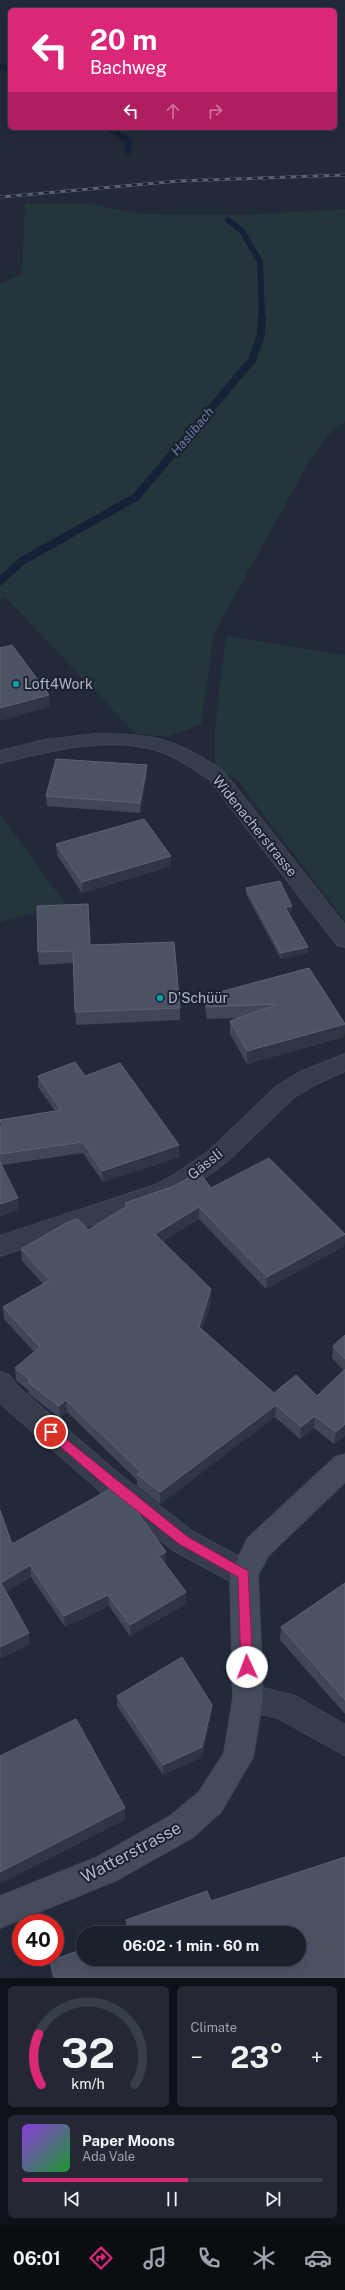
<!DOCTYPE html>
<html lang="en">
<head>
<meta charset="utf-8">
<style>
  :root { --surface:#1a202c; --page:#232834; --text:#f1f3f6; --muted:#9fa3a9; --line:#383e48; --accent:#db2777 }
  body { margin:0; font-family:"Public Sans",sans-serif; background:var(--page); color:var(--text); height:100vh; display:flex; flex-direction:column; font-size:15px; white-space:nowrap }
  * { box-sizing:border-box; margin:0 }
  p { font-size:13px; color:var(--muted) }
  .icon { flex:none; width:22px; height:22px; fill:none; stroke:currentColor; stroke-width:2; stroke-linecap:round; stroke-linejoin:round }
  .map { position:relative; height:1978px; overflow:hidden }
  .panel { display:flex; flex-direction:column; gap:8px; padding:8px; background:#0e1218; flex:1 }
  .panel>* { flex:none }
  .guide { position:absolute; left:8px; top:8px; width:329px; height:122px; border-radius:6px; box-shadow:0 4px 16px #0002,0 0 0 1px var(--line); background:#db2777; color:#fff; overflow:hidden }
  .speed { position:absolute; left:12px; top:1914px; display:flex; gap:8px; font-size:20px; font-weight:700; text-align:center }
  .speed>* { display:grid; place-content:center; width:52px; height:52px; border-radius:50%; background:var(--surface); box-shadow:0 4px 16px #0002,0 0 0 1px var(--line); line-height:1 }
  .speed .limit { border:6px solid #d22; background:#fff; color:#111 }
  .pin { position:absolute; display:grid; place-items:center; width:34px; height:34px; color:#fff; margin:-17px; border:2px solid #fff; border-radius:50%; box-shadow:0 1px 4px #0007 }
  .me { position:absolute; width:44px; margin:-22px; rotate:358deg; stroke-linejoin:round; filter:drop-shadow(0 0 3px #0008) }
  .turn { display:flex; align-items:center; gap:14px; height:84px; padding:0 16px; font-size:18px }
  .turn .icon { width:52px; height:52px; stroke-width:2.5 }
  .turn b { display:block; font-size:28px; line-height:34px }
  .lanes { display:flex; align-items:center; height:38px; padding:0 16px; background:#0003; justify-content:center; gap:20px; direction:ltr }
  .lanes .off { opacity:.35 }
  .big { font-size:30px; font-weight:700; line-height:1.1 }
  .panel .widget { flex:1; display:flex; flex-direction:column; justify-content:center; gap:6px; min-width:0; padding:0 14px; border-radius:6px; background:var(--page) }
  .panel .dial { align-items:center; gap:0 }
  .dial svg { height:104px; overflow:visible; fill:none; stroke:var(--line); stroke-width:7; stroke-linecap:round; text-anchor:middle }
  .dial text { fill:var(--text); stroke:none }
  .song { display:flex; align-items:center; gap:12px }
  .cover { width:48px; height:48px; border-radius:6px; background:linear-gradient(135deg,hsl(270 70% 55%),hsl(130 70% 35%)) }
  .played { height:4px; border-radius:2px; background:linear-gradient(90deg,var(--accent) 55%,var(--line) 55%) }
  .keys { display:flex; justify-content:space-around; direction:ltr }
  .heat { display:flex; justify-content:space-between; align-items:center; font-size:22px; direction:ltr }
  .panel .tiles { flex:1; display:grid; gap:8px; grid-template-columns:1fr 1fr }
  .widget:last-child { grid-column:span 2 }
  .trip { position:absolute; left:76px; top:1926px; width:230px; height:40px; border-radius:20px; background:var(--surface); box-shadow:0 4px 16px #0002,0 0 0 1px var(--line); font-weight:700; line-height:40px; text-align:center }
  .tabs { display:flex; height:64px; justify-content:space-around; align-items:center; background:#0a0d12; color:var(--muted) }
  .tabs .icon { width:28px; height:28px }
  .tabs .selected { color:var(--accent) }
  .tabs b { font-size:18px; color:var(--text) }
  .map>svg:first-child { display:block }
</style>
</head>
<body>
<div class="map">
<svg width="345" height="1978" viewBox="0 0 345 1978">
  <rect width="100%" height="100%" fill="#222a3a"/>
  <path fill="#24363b" d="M25 204H89L141 214 245 215 345 209V421L328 435 305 466 306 467 214 633 201 724 167 737 135 733 5 597 0 600V284L22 274Z
    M226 636 345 655V921L238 781 215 765V728Z
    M0 814 66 905 0 922Z"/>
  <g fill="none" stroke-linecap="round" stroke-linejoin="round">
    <path stroke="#162037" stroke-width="6" d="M0 67 10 69
      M109 128 129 141 128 151
      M228 220 242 231 260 262 262 318"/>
    <path stroke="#162037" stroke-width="8" d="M0 581 22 561 136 497 252 360 261 335 262 317"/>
    <defs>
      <path id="street" d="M95 734C150 733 177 739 223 771L345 925V947L337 945 209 779C194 769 180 759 162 752 113 734 48 751 0 763V751L45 740Z
        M345 1054V1071L316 1084 293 1098 225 1163 192 1187 173 1197 0 1256V1236L155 1185 174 1175 209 1151 277 1086 300 1072Z
        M0 1372 9 1375 18 1387 120 1475 193 1532 254 1565 258 1574 254 1583 244 1586 234 1583 173 1550 100 1491 0 1403Z
        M248 1684 295 1696 345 1725V1755L278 1718 238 1708 233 1698 238 1688Z"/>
      <path id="secondary" d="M345 1454V1482L268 1556 258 1575 263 1698 253 1757 221 1812 192 1838 117 1880 0 1928V1896L95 1858 170 1816 199 1792 224 1753 233 1698 230 1574 248 1538 335 1457Z"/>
    </defs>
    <use href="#street" stroke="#3f4553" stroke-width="2"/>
    <use href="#secondary" stroke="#3f4553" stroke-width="2"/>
    <use href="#street" fill="#363c4a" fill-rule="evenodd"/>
    <use href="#secondary" fill="#444b5d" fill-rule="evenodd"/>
    <defs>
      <path id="rail" d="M0 197 179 181 345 175"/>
    </defs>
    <use href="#rail" stroke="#586071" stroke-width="3"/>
    <use href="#rail" stroke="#1b212f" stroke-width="2" stroke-dasharray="5.5" stroke-linecap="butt"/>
  </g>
  <path fill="#3e4658" d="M147 765V775L140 813 47 806 46 796Z
    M56 844 171 856V866L82 893 57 855Z
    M246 888 292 906V912L289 913 308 947V953L281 959 246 894Z
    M90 945 180 1008V1020L76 1025 73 963 39 965 38 952Z
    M309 968 345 1024 344 1037 247 1064 230 1034V1021L239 1018 207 1019 205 1008V996Z
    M38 1076H85L179 1145V1157L103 1182 83 1153 2 1165 19 1210 0 1216V1127H1L0 1120 55 1111 38 1087Z
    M211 1188 345 1234 344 1246 266 1289 199 1219 163 1241 211 1302 202 1329 274 1393 317 1396 344 1371 332 1358 333 1346 345 1335V1435L334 1444 314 1428 300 1439 275 1417 160 1504 137 1486V1480L67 1412 60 1418 29 1394 28 1390 16 1380 15 1368 34 1352 4 1319 3 1307 43 1284 22 1261 21 1249 88 1230 125 1207V1203Z
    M0 1510 12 1544 166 1563 165 1564 186 1604 130 1636 109 1606 65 1627 31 1577 6 1592 30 1644 1 1658 0 1657Z
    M345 1583V1714L280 1640 281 1627Z
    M117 1696 212 1705 211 1715 202 1757 163 1775 117 1706Z
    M211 1901 345 1978H53L51 1972 50 1961 127 1933 126 1931V1920Z"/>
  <path fill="#2d3547" d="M49 695 50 707 0 721V708Z
    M147 765V775L140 813V803Z
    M171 856V866L82 893V882Z
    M292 906V912L285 913V907Z
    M308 947V953L281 959V953Z
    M345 1024 344 1037 247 1064V1051Z
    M179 1145V1157L103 1182 102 1171Z
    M18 1198 19 1210 0 1216V1204Z
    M199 1207V1219L155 1246V1234Z
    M345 1234 344 1246 266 1289 267 1277Z
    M211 1289V1302L199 1339V1327Z
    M66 1400 67 1412 60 1418 59 1406Z
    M276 1405 275 1417 160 1504V1492Z
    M315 1416 314 1428 300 1439 301 1427Z
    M345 1424V1435L334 1444 336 1432Z
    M166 1552V1563L159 1568V1556Z
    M30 1565 31 1577 2 1594 1 1583Z
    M186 1592V1604L130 1636V1625Z
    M108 1595 109 1606 65 1627 64 1616Z
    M29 1633 30 1644 1 1658 0 1647Z
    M212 1705 211 1715 202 1757 163 1775V1765Z
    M125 1808V1820L0 1884V1872Z"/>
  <path fill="#4a5264" stroke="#5a6273" d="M12 645 49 695 0 708V648Z
    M56 759 147 765 140 803 46 796Z
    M144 819 171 856 82 882 56 844Z
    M280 881 292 906 285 907 308 947 281 953 246 888Z
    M88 904 90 945 174 942 180 1008 75 1012 73 951 38 952 37 906Z
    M309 968 345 1024 247 1051 230 1021 278 1004 207 1007 205 996Z
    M75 1062 85 1076 120 1063 179 1145 102 1171 83 1142 0 1154V1127L2 1126 0 1120 61 1110 38 1076Z
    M269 1158 345 1234 267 1277 199 1207 155 1234 211 1289 199 1327 274 1393 296 1375 317 1396 345 1369V1424L336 1432 315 1416 301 1427 276 1405 160 1492 137 1474 141 1472 66 1400 59 1406 28 1382 30 1380 15 1368 40 1347 3 1307 50 1280 21 1249 68 1222 78 1219 88 1230 127 1206 125 1203 174 1186 199 1172 211 1188Z
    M0 1162 18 1198 0 1204Z
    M345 1335V1359L333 1346Z
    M110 1489 136 1510 166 1552 159 1556 186 1592 130 1625 108 1595 64 1616 30 1565 1 1583 29 1633 0 1647V1510L12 1544Z
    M345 1583V1700L281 1627Z
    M182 1657 212 1705 202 1747 163 1765 117 1696Z
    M76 1719 125 1808 0 1872V1756Z
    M345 1857V1978H55L50 1961 83 1949V1959H299V1933H127L130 1932 126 1920 207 1891 211 1901Z"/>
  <path fill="#db2777" stroke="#8e194d" d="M51 1427 188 1537 248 1571 253 1667 251 1671 247 1673 243 1671 241 1667 238 1577 179 1544 106 1486 47 1435 46 1432 47 1428Z"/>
  <g fill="#0f9aa8" stroke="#1b212f" stroke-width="1.5">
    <circle cx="16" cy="684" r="4"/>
    <circle cx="160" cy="998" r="4"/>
  </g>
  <g text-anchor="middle" stroke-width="4" stroke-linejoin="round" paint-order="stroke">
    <g font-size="13" font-style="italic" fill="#6b7da4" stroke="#1b212f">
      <text transform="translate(192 431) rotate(-50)" y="5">Haslibach</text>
    </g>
    <g font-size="14" fill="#b1b7c6" stroke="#1b212f" text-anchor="start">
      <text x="24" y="689">Loft4Work</text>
      <text x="168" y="1003">D'Schüür</text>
    </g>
    <g font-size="14" fill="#b1b7c6" stroke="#1b212f">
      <text transform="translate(255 826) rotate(51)" y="5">Widenacherstrasse</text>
      <text transform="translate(205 1164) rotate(-38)" y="5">Gässli</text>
    </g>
    <g font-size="17" fill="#b1b7c6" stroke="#1b212f">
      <text transform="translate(131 1852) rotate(-28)" y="6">Watterstrasse</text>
    </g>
  </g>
</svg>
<div class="speed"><div class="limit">40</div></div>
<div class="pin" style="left:51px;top:1432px;background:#d93025"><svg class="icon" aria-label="arrive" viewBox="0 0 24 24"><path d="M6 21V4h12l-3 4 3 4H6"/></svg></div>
<svg class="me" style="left:247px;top:1667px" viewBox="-20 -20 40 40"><circle r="19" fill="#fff"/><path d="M0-13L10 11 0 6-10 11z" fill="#db2777"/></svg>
<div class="trip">06:02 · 1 min · 60 m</div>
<div class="guide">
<div class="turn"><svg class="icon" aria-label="left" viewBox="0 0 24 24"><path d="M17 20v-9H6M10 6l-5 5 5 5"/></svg><div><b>20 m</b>Bachweg</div></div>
<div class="lanes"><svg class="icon" aria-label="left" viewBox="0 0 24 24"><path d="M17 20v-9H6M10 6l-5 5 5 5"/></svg><svg class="icon off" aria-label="ahead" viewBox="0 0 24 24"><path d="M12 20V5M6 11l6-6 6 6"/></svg><svg class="icon off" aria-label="right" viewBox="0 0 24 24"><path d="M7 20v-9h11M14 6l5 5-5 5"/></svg></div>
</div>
</div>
<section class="panel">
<div class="tiles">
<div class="widget dial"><svg viewBox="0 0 100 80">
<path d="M14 69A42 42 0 1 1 86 69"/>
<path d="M14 69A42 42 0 0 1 12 30" stroke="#db2777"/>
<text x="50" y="56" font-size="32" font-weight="700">32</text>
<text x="50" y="72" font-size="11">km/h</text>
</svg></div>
<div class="widget"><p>Climate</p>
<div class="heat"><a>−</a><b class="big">23°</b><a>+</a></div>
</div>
<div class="widget">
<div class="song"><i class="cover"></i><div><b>Paper Moons</b><p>Ada Vale</p></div></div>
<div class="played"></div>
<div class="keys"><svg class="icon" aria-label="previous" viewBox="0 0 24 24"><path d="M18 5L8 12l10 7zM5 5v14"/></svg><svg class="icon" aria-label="pause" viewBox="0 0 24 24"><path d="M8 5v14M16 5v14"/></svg><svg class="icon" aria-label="next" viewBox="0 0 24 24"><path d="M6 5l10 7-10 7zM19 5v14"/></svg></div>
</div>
</div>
</section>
<nav class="tabs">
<b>06:01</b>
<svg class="icon selected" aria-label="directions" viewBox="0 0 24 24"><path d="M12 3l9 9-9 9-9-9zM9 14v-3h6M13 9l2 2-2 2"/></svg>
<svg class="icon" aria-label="music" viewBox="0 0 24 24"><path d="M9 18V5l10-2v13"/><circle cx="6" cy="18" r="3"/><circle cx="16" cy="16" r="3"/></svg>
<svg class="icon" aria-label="phone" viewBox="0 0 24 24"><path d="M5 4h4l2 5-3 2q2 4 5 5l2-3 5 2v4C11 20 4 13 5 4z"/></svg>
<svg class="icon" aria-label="climate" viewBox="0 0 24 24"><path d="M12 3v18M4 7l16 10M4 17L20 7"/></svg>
<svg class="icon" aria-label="car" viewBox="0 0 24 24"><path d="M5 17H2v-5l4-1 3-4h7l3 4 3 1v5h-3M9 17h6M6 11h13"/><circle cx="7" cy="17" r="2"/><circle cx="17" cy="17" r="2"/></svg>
</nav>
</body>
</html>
